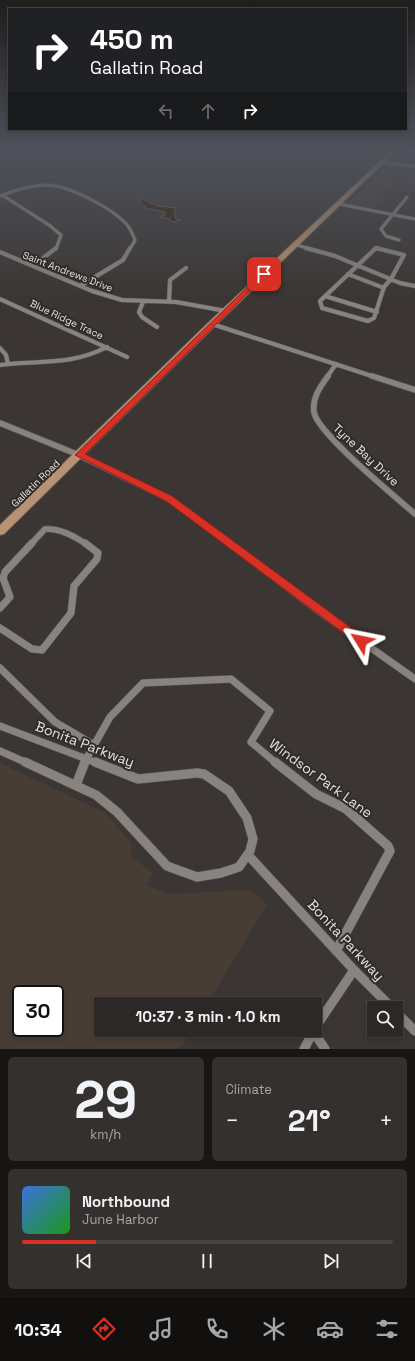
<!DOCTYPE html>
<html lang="en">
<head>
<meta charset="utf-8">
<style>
  :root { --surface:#2c2826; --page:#34302e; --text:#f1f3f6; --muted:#a6a6a7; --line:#484443; --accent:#d93025 }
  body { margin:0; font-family:"Space Grotesk",sans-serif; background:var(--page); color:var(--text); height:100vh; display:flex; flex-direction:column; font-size:15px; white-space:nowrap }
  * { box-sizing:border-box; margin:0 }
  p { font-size:13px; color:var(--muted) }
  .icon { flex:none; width:22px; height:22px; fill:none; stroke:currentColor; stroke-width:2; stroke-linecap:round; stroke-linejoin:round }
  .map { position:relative; height:1049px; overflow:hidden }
  .drawer { display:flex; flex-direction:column; gap:8px; padding:8px; background:#181615; flex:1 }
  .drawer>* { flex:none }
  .banner { position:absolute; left:8px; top:8px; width:399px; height:122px; border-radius:0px; box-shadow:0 2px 6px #0003,0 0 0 1px var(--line); background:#202124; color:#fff; overflow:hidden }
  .buttons { position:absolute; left:367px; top:1001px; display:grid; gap:8px }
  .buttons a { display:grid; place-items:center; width:36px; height:36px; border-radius:0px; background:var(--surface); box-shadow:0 2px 6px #0003,0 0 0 1px var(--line); font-size:20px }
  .speed { position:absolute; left:12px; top:985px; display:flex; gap:8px; font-size:20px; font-weight:700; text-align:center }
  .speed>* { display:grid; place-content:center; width:52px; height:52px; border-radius:50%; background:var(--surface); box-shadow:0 2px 6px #0003,0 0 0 1px var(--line); line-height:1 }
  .speed .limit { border:2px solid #111; border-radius:6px; background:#fff; color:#111 }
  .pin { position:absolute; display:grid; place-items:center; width:34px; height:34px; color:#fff; margin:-17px; border-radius:8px; box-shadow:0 2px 6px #0006 }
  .me { position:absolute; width:44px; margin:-22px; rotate:305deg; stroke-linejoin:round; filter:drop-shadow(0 0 3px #0008) }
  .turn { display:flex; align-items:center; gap:14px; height:84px; padding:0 16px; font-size:18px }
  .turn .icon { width:52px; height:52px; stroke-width:2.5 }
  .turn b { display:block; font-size:28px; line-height:34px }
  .lanes { display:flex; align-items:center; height:38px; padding:0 16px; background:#0003; justify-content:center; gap:20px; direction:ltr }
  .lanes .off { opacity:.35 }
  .big { font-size:30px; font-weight:700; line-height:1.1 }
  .drawer .widget { flex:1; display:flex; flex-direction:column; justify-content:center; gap:6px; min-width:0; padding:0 14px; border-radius:6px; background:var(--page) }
  .drawer .dial { align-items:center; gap:0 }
  .dial b { font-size:52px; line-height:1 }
  .song { display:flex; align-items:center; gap:12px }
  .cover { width:48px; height:48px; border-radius:6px; background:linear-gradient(135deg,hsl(220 70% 55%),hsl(120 70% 35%)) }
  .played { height:4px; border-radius:2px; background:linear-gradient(90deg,var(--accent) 20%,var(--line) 20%) }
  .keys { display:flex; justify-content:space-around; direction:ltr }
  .heat { display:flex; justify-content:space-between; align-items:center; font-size:22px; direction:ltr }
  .drawer .tiles { flex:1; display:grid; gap:8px; grid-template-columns:1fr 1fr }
  .widget:last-child { grid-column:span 2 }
  .trip { position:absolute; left:94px; top:997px; width:228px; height:40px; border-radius:0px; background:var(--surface); box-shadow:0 2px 6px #0003,0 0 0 1px var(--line); font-weight:700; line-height:40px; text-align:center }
  .tab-bar { display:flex; height:64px; justify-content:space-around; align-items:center; background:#12100f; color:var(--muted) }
  .tab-bar .icon { width:28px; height:28px }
  .tab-bar .selected { color:var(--accent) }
  .tab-bar b { font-size:18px; color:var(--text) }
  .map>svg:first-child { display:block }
</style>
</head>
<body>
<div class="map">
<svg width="415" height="1049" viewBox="0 0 415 1049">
  <rect width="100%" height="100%" fill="#3b3633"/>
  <path fill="#473d35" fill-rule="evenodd" d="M387 166 415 169V184L395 183 372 209 346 204Z
    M0 763 104 812 132 844 131 857 153 873 147 886 171 894 251 890 267 904 207 1004H101V1030H192L182 1047 175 1049H0ZM21 994H55V1028H21Z"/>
  <path fill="#321b06" stroke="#675647" d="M140 198 157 206 176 208 174 214 176 219 181 220 173 222 170 219 161 217 165 215V212L145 208V206L141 203Z"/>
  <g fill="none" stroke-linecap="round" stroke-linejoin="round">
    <defs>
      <path id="street-far4" d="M381 163 415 166
        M2 195 49 225 61 235 56 249
        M0 196C15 190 31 185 48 185 70 186 114 209 128 226 131 230 133 235 135 240L130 249
        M339 204 415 219
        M399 240 386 236 381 229 407 197
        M294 244 310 249
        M375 249H379"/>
      <path id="street-far3" d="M306 248 335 256 400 283 415 286
        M376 248 404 255 391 279 384 287 374 318 368 321 322 308 320 301Z
        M0 252 92 291 122 300 176 302 226 311
        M33 266 56 248
        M348 274 384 288
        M80 286 123 260 130 248
        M325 296 377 312
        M0 299 127 357
        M143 302 139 312 142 317 157 327
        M169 302 170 280 186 268
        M212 324 375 377
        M0 348 6 355 8 364
        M0 365C40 360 70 366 107 347
        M327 377 336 364"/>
      <path id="street-far2" d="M328 376C320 387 312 398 314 412 317 433 396 497 415 514
        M372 376 415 390
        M0 423 79 455 169 499 230 544
        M31 544 45 529C60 528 74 536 86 544"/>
      <path id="street-far1" d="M229 543 323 614 415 679
        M0 608 10 597 3 578 5 572 32 543
        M0 628 32 649 42 650 71 613 74 586 97 559 98 553 85 543
        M0 668 55 722 94 745
        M0 726 97 763
        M0 751 27 763
        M84 763 110 717 143 683 231 679 270 711 251 742 276 763"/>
      <path id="street" d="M25 762 96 795 117 812 167 866 197 877 221 873 239 867 250 851 253 839 247 818 229 791 204 774 197 773 138 779 95 762
        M275 762 316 794 346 809 388 846 390 851 336 951
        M76 785 85 762
        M248 855 354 970 392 1008
        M396 1012 415 1031
        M315 1028 354 970
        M313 1031 325 1049
        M304 1049 314 1030"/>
      <path id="primary" d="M392 150H397L215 326 4 534 0 535V525L209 322Z"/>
    </defs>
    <use href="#street-far4" stroke="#585551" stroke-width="4"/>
    <use href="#street-far3" stroke="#585551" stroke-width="5"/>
    <use href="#street-far2" stroke="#585551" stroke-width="7"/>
    <use href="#street-far1" stroke="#585551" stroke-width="8"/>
    <use href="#street" stroke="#585551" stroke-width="10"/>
    <use href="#primary" stroke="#585551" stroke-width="2"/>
    <use href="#street-far4" stroke="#89837f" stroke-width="3"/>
    <use href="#street-far3" stroke="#89837f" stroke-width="4"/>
    <use href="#street-far2" stroke="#89837f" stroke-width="5.5"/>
    <use href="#street-far1" stroke="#89837f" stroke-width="7"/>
    <use href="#street" stroke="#89837f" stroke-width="9"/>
    <use href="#primary" fill="#b89272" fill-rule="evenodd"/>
    <defs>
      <path id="rail" d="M0 159 31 150"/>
    </defs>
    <use href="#rail" stroke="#a29e9c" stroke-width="2"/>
    <use href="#rail" stroke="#312c29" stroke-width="1" stroke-dasharray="2.5" stroke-linecap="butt"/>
  </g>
  <linearGradient id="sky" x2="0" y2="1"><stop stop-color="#201e1c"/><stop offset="0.51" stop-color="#4f525b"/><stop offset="1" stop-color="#4f525b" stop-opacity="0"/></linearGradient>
  <rect width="415" height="297" fill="url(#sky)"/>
  <path fill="#d93025" stroke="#8d1f18" d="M262 273 267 274 85 454 172 496 365 638 367 641 365 645 361 646 166 501 75 455Z"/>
  <g text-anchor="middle" stroke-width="4" stroke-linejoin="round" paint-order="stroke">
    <g font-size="10" fill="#e4e1df" stroke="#312c29">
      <text transform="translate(68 271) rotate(21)" y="4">Saint Andrews Drive</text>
      <text transform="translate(67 319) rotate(25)" y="4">Blue Ridge Trace</text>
      <text transform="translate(35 483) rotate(-44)" y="4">Gallatin Road</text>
    </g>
    <g font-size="12" fill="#e4e1df" stroke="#312c29">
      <text transform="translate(366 455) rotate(43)" y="4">Tyne Bay Drive</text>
    </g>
    <g font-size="14" fill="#e4e1df" stroke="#312c29">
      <text transform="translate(85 744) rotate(21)" y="5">Bonita Parkway</text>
      <text transform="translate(321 778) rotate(36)" y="5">Windsor Park Lane</text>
      <text transform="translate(346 940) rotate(47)" y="5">Bonita Parkway</text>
    </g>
  </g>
</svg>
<div class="buttons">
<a><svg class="icon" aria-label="search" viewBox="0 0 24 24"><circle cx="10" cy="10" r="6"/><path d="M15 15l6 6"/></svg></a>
</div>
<div class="speed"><div class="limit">30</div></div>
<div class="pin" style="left:264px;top:274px;background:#d93025"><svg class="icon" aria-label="arrive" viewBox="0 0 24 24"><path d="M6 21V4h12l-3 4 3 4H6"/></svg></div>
<svg class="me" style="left:361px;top:641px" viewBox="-20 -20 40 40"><path d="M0-17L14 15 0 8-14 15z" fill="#d93025" stroke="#fff" stroke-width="4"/></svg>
<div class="trip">10:37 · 3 min · 1.0 km</div>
<div class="banner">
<div class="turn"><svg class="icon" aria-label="right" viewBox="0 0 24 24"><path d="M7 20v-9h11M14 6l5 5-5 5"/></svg><div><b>450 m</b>Gallatin Road</div></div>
<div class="lanes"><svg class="icon off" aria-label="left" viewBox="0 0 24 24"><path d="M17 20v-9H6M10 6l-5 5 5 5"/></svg><svg class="icon off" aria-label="ahead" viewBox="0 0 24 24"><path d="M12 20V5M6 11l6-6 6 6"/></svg><svg class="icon" aria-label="right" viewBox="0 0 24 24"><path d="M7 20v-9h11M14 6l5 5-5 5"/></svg></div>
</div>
</div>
<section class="drawer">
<div class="tiles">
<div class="widget dial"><b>29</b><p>km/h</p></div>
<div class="widget"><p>Climate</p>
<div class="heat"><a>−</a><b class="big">21°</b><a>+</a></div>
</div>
<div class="widget">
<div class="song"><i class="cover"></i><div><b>Northbound</b><p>June Harbor</p></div></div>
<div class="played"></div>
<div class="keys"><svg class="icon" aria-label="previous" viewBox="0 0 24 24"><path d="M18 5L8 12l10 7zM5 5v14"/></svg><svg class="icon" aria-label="pause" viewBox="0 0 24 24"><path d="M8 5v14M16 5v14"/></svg><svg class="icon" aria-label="next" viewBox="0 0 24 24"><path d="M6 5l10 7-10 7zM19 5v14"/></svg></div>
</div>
</div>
</section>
<nav class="tab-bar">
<b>10:34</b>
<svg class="icon selected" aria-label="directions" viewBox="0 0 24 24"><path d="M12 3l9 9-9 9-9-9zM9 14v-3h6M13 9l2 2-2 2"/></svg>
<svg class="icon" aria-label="music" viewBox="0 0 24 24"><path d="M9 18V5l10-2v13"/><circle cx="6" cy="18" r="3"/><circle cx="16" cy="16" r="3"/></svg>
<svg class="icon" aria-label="phone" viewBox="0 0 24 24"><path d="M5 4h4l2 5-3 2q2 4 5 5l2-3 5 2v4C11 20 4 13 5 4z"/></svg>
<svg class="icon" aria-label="climate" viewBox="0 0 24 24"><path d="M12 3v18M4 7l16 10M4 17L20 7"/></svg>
<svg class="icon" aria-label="car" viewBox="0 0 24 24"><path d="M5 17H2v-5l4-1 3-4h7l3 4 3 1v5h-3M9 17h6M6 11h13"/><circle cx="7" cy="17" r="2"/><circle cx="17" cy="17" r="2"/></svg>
<svg class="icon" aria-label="filters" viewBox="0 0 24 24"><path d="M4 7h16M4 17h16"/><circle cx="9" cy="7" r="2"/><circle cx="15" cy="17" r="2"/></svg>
</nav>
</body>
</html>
